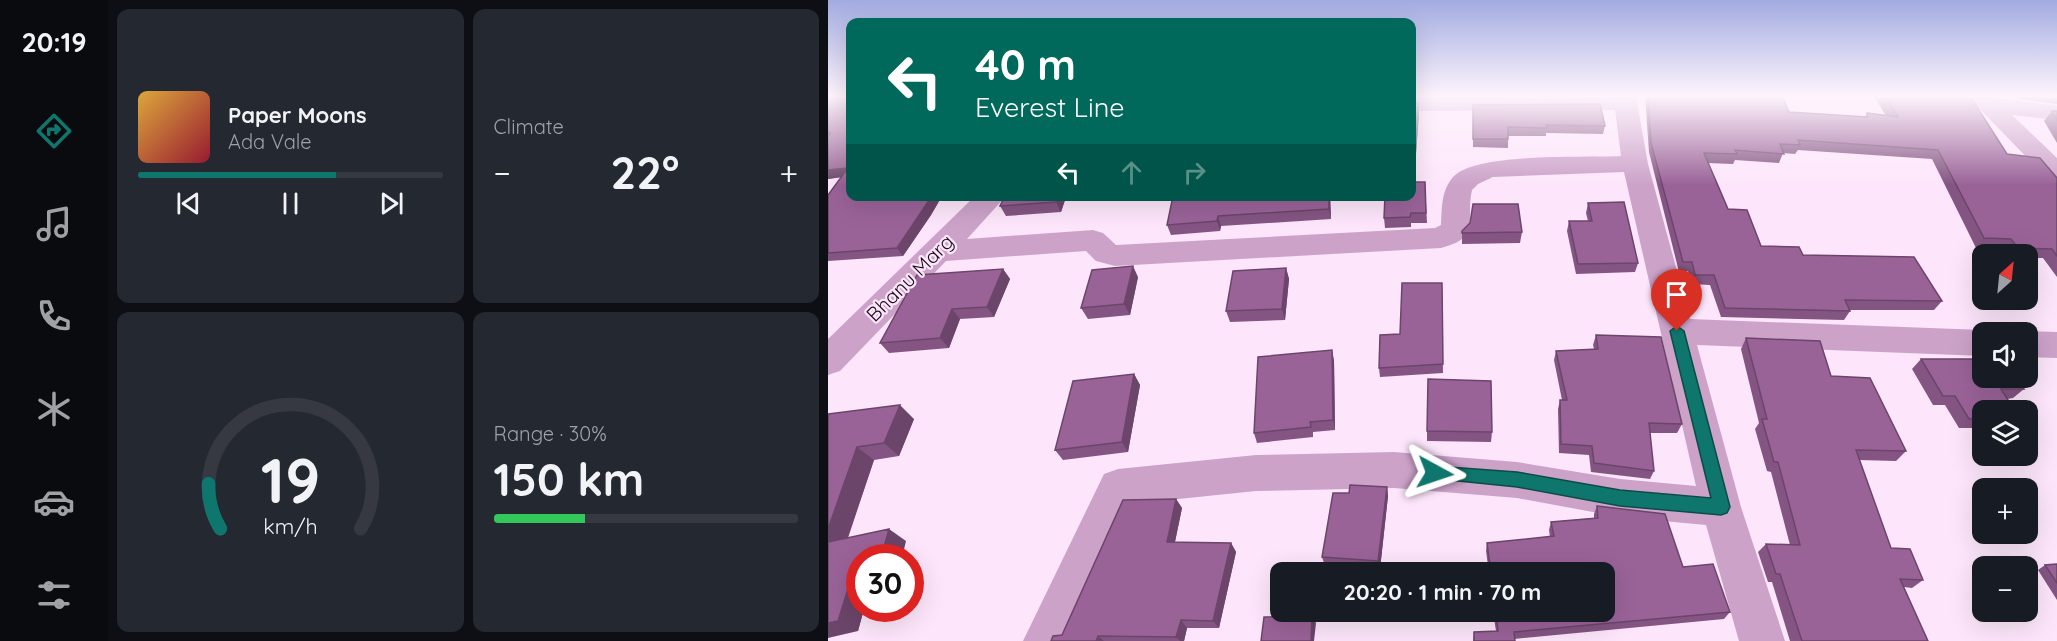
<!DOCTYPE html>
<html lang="en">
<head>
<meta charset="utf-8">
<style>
  :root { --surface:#171b24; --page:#242831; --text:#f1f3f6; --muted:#9ea1a6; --line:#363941; --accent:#0f766e }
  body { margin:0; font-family:Quicksand,sans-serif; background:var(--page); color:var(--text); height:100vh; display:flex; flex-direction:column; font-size:22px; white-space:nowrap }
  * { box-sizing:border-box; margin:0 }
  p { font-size:20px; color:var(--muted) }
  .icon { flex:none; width:33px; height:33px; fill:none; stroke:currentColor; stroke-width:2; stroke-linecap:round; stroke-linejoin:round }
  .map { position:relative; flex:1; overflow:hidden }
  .sheet { display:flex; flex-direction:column; gap:9px; padding:9px; background:#0d0f14; width:720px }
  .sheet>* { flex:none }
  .top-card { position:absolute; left:18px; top:18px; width:570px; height:183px; border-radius:12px; box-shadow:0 6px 24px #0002; background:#00695c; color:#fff; overflow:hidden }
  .needle { width:39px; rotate:27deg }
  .tools { position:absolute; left:1144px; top:244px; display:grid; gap:12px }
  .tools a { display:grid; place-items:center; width:66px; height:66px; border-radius:12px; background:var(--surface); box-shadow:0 6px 24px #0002; font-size:30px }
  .speed { position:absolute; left:18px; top:544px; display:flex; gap:12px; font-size:30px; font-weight:700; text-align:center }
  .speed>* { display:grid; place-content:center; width:78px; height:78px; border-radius:50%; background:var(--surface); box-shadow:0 6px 24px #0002; line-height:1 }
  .speed .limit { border:9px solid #d22; background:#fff; color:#111 }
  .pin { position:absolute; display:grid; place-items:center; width:51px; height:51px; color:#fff; margin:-62px -26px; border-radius:50% 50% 50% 0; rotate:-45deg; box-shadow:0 0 6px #0007 }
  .pin .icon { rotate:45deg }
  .me { position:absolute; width:66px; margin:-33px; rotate:95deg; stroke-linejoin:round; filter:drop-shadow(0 0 4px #0008) }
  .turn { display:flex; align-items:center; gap:21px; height:126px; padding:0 30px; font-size:27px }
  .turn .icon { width:78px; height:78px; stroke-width:2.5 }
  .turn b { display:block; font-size:42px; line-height:51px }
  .lanes { display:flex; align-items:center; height:57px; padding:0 30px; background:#0003; justify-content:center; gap:30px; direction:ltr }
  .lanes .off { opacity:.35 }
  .big { font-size:45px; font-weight:700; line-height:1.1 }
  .sheet .tile { flex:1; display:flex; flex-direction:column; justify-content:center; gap:9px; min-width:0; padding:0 21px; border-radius:12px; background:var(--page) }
  .sheet .dial { align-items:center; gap:0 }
  .dial svg { height:156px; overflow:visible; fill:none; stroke:var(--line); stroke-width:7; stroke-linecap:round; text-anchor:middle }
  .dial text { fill:var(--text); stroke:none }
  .song { display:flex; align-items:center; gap:18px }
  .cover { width:72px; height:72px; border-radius:9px; background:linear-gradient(135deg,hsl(40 70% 55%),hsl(350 70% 35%)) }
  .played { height:6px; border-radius:3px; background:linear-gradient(90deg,var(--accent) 65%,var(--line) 65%) }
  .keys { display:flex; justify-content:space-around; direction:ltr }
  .heat { display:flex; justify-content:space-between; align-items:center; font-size:33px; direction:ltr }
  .charge { height:9px; border-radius:4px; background:linear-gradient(90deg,#34c759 30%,var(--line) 0) }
  .sheet .tiles { flex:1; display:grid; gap:9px; grid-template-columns:repeat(2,1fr) }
  .trip { position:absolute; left:442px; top:562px; width:345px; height:60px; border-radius:12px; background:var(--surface); box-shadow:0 6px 24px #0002; font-weight:700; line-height:60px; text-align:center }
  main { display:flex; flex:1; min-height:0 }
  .tab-bar { display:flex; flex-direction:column; width:108px; justify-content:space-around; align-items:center; background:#090b0e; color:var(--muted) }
  .tab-bar .icon { width:42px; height:42px }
  .tab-bar .active { color:var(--accent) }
  .tab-bar b { font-size:27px; color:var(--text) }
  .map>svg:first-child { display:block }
</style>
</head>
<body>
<main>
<nav class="tab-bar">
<b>20:19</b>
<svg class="icon active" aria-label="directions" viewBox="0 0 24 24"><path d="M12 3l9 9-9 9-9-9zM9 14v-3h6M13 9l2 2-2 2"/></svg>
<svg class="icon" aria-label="music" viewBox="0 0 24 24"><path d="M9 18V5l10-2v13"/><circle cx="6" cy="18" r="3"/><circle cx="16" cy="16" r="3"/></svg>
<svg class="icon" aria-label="phone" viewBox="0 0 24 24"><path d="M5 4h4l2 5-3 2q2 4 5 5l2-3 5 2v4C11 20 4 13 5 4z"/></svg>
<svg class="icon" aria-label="climate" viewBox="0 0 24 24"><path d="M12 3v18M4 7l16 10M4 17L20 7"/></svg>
<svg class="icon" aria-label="car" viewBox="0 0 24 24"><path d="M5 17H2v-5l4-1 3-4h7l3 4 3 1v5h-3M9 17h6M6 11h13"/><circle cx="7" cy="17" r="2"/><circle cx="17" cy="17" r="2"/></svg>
<svg class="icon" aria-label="filters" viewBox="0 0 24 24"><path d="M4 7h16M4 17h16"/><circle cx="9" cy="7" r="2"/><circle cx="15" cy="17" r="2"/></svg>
</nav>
<section class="sheet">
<div class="tiles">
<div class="tile">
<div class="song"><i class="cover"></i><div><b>Paper Moons</b><p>Ada Vale</p></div></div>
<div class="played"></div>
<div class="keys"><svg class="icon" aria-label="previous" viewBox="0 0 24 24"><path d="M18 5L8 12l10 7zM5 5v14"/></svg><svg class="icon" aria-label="pause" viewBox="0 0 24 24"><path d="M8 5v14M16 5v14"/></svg><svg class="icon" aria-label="next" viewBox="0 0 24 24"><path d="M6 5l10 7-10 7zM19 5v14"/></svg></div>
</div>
<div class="tile"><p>Climate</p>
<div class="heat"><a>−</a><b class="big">22°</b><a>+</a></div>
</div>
<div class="tile dial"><svg viewBox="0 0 100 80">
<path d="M14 69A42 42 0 1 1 86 69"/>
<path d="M14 69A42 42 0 0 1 8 46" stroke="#0f766e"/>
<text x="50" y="56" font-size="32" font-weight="700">19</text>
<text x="50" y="72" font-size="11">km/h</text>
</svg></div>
<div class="tile"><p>Range · 30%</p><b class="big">150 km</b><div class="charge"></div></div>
</div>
</section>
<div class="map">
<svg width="1229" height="641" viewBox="0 0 1229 641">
  <rect width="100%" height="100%" fill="#fde6fb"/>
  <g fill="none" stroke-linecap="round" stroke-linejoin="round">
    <path fill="#cca2c9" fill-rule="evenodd" d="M808 96 820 164 862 319 1155 330 1165 333H1155V356L869 345 913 507 957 641H911L878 525 792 517 689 498 566 488 428 491 302 504 242 641H195L276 474 290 469 428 455 566 452 689 462 792 479 868 486 796 172 665 177 650 184 644 190C637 222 654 237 613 248L287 266 268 261 258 251 118 261 12 371 0 375V339L147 196H178L139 239 265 230 275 233 288 245 607 228 613 225C614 208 613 191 625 177 648 152 757 158 793 156L787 110 584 111V97Z
      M1139 96H1164L1167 98 1229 106V120L1184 115 1229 158V181L1220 179Z
      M1200 331 1229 332V358L1200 357V333H1193Z"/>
  </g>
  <path fill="#845583" d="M0 96 22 196H114L103 215 75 256 0 261V195L13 177 0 179Z
    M817 96H954L961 112 1037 117 1039 113 1058 116 1046 96H1142L1179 154 1229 178V277L1215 258H1200V255H1180L1176 249 1148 248 1104 159 970 150 967 154 955 153 951 163 907 160 905 164 880 163 900 209 933 246 975 255 1114 301 1106 310H1021L1022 311 1016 320 893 317 882 285 864 284 860 271 851 272 821 152Z
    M1188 96H1229V104L1191 99Z
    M645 105 777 126 775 134 718 133V136H680V148L645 147Z
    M1224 111H1229V143L1216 121Z
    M591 113 586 182H597L599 223H583V227L557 228 556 218Z
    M177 196H280L279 198 237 200 233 212 178 216 172 206Z
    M345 196H502L503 219 393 226 392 231 343 235 339 225Z
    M760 203 810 263 807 272 748 274 739 231 741 221H760L758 213Z
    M642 223 694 232 692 243 634 244V231Z
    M458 268 461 279 457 320 402 322 398 311Z
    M175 269 182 279 166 317 132 319 121 348 61 353 52 343Z
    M310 277 302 315 260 319 253 308Z
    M614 283 615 373 552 377 551 368 572 334Z
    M768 335 854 424 849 433H822L826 471 822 479 763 472 761 455 731 453 730 409 732 400H734L726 360 728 351 766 349 765 345Z
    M918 338 1003 376 1078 451 1068 461 1031 460 1063 548 1095 580 1084 588 1076 587 1100 641H962L944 582H940L930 552 938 544 962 545 943 472 939 471 927 429 931 423 913 349Z
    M1093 359 1196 389 1185 398 1179 399 1155 411V428H1131L1117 405H1105L1084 369Z
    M506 360 507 430 485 432V437L429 443 426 433Z
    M306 374 312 385 300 452 235 460 227 450Z
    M0 414 86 419 71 456 46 460 20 538 78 541 32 558V609H36L30 631Z
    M599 431 664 432 663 442 599 441Z
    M559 487 560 496 552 569 497 566 494 557 521 493Z
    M348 499 354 508 347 542 403 543 408 552 391 628H359L356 641H223L234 635Z
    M769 506 855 567 902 612 896 619 686 639 687 641H645L646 632 668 631 665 612H777V573H661L658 551 659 543 722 537 721 530 723 522 766 518V514Z
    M1229 564V600L1210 570 1217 565Z"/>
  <path fill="#6c456a" d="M590 103 591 113 585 192V182Z
    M20 168 22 176 0 179V170Z
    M104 196H114L103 215 75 256 69 248Z
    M230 196H235L237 200 233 212 228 202Z
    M501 196H502L503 219 501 209Z
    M390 216 393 226 392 231 389 221Z
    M305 266 310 277 302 315 296 304Z
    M458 268 461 279 457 320 454 309Z
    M175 269 182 279 166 317 159 307Z
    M124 309 132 319 121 348 112 338Z
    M504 350 506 360 507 430 505 420Z
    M306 374 312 385 300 452 294 442Z
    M72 405 86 419 71 456 56 443Z
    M29 447 46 460 14 554 0 545V529Z
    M559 487 560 496 552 569 550 561Z
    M348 499 354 508 345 551 339 542Z
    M61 529 78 541 74 558H53Z
    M403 543 408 552 391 628 385 621Z
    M32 577V609H36L30 631 0 638V623L23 579Z
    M484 615 488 623 486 641H483Z
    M353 620 359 628 356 641H352L348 637Z
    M270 636 276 641H268Z"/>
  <path fill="#9a6398" stroke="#6c456a" stroke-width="1.5" d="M0 96H22V196H104L69 248 0 253V195L20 168 0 170V137L2 133H0Z
    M820 96H954L961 112 1040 117 1039 113 1070 117 1057 96H1142L1179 154 1212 158 1229 178V256L1224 249 1190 248 1183 239 1156 238 1110 150 970 140 972 145 952 144 956 154 907 150 909 154 876 153 900 209 919 210 933 246 971 247 975 255 1086 257 1114 301 1017 300 1022 311 897 308 886 275H867L864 262H855L823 143Z
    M584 102 590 103 585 182H597L598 213H583L582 217 556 218 557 196H584Z
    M772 104 777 126 718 125 719 128 680 127V139H645V105Z
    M1224 111H1229V120Z
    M177 196H230L228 202 172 206Z
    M345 196H501V209L390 216 389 221 339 225Z
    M796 202 810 263 750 264 741 221H764L760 203Z
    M645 204H690L694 232 634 233V231L642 223Z
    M305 266 296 304 253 308 264 270Z
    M458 268 454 309 398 311 405 271Z
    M175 269 159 307 124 309 112 338 52 343 89 275Z
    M574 283H614L615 364 551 368 552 335 572 334Z
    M768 335 833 337 854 424 821 423 826 471 766 463 764 446 733 444 732 400H739L728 351 770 349Z
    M918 338 992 341 1003 376 1042 378 1078 451 1028 450 1063 548 1082 549 1095 580 1072 579 1100 641H974L952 574H948L938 544 972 545 950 462H946L934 419H939Z
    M504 350 505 420 482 422 483 427 426 433 430 357Z
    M1093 359H1146L1148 362H1155V378H1188L1196 389H1173L1187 411H1155V418L1141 419 1127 396H1115Z
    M306 374 294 442 227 450 245 381Z
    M600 379 663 381 664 432 599 431Z
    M72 405 56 443 29 447 0 529V414Z
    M522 485 559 487 550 561 494 557 505 493H521Z
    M348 499 339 542 403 543 385 621 353 620 348 637 270 636 268 641H223L225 636 234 635 295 500Z
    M769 506 837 514 855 567 885 564 902 612 686 632 687 641H646V632L670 631 668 612H777V573H663L659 543 726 536 723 522 770 518Z
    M61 529 53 558H32V577L23 579 10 621 0 623V542Z
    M1229 564V583L1217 565Z
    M484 615 483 641H433L436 617Z"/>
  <linearGradient id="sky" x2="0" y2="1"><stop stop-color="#a2abe1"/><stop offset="0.52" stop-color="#fef4fd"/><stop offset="1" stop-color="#fef4fd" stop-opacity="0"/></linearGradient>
  <rect width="1229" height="185" fill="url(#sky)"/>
  <path fill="#0f766e" stroke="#0a4d48" stroke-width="1.5" d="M849 326 856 331 902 507 899 513 893 515 792 506 689 487 601 478 599 473 601 468 607 466 689 472 792 490 883 498 842 331Z"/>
  <g text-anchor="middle" stroke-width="4.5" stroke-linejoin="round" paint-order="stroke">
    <g font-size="20" fill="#190f18" stroke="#fde6fb">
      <text transform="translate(82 278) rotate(-45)" y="7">Bhanu Marg</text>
    </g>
  </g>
</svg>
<div class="tools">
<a><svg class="needle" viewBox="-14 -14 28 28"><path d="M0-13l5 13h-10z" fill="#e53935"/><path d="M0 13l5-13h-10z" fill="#9ea1a6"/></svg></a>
<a><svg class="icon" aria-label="sound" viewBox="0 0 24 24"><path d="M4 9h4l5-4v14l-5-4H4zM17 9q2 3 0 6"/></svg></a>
<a><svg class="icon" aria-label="layers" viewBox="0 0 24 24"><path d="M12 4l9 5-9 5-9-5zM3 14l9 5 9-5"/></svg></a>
<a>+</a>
<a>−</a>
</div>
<div class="speed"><div class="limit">30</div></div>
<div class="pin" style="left:849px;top:331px;background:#d93025"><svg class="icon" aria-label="arrive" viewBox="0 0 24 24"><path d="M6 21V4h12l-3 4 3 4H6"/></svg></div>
<svg class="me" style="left:607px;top:473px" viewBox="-20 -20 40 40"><path d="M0-17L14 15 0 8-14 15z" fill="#0f766e" stroke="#fff" stroke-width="4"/></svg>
<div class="trip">20:20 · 1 min · 70 m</div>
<div class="top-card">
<div class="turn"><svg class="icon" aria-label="left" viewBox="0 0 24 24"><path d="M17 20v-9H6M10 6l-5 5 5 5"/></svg><div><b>40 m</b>Everest Line</div></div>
<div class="lanes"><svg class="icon" aria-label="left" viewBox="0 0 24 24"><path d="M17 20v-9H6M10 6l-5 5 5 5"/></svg><svg class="icon off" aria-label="ahead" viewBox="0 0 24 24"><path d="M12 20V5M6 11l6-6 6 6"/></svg><svg class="icon off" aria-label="right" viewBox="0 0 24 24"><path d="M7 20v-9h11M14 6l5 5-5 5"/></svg></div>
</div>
</div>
</main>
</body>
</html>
